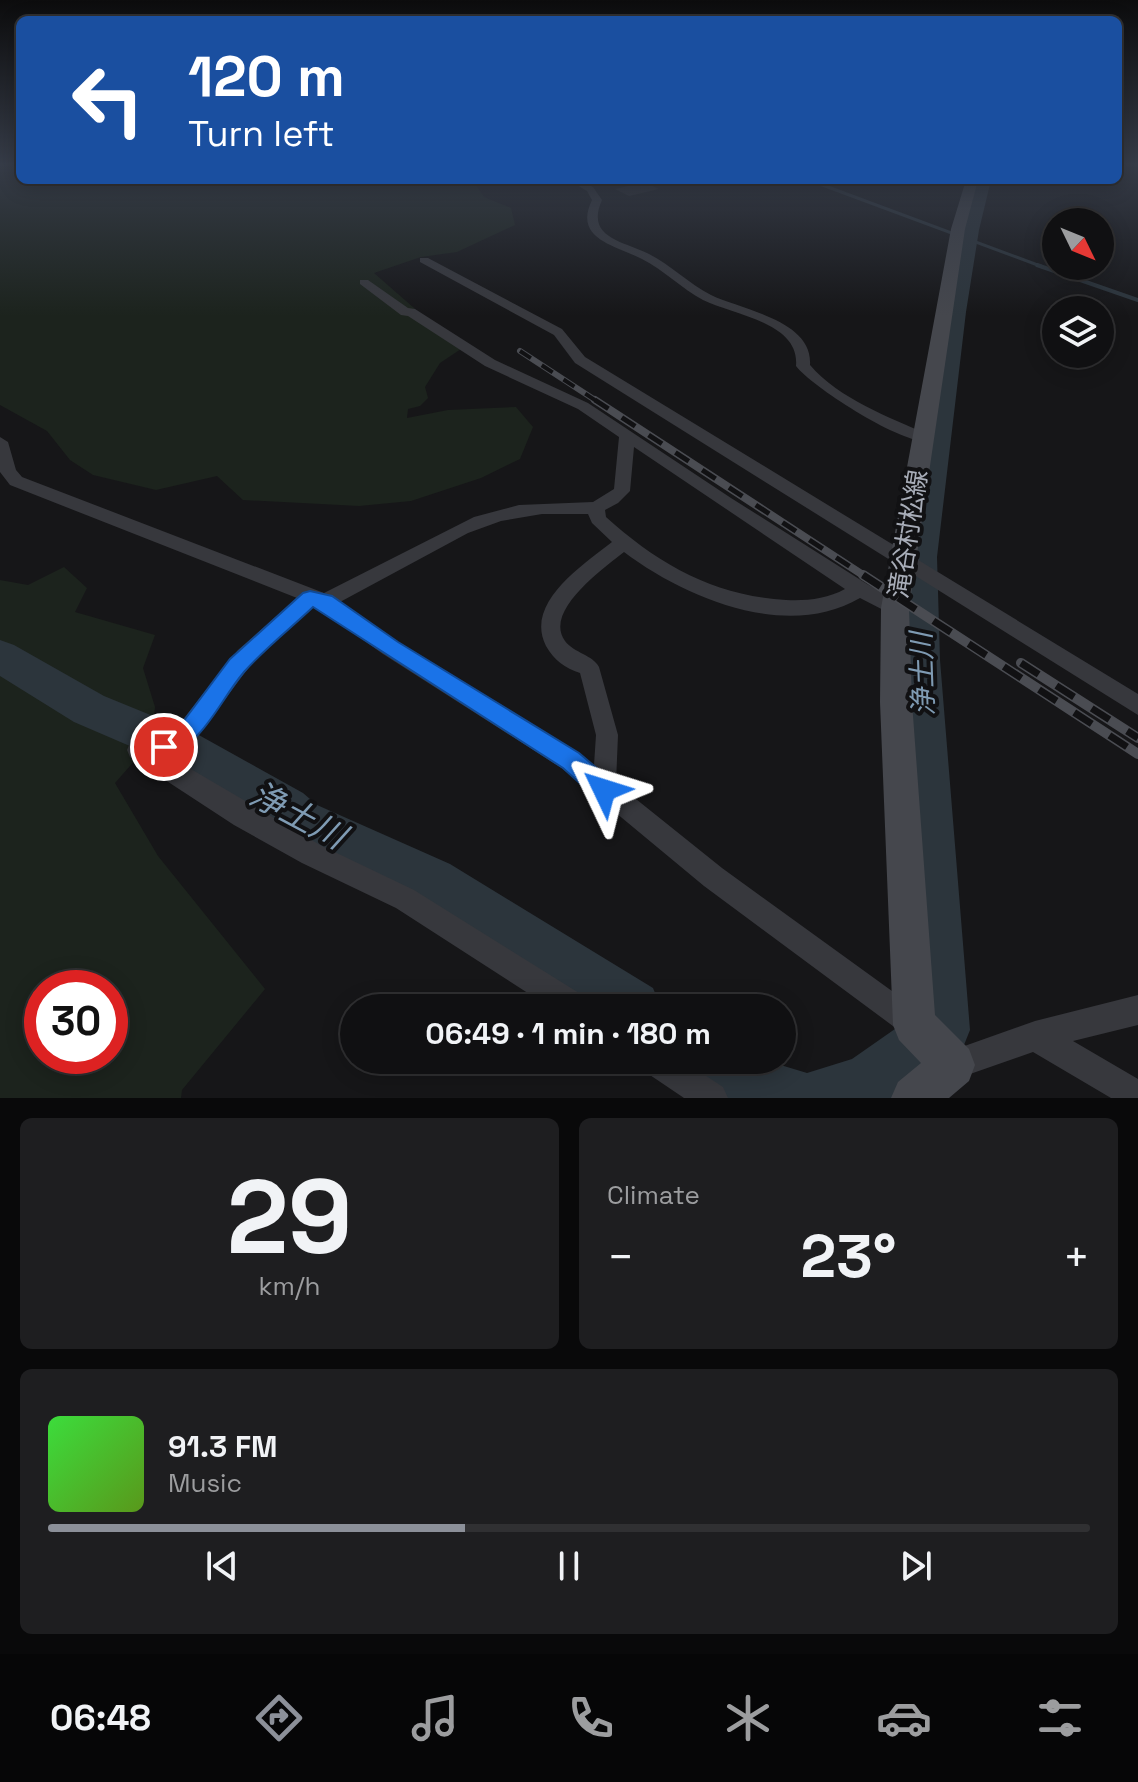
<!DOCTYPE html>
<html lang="en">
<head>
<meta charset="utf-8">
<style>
  :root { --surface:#101012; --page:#1e1e20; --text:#f1f3f6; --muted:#9c9d9f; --line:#303032; --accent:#8c9099 }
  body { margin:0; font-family:"Space Grotesk","Noto Sans JP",sans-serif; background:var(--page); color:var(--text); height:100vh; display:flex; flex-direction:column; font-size:30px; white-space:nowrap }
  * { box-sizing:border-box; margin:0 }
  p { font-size:26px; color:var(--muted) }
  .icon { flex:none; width:44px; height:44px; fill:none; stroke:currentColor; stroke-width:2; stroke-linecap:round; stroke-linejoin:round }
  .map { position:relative; height:1098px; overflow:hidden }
  .details { display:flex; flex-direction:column; gap:20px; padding:20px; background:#09090a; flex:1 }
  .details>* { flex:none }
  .top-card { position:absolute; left:16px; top:16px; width:1106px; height:168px; border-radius:12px; box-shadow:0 4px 20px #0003,0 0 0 2px var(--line); background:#1a4fa0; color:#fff; overflow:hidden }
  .needle { width:52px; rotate:133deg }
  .buttons { position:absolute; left:1042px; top:208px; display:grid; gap:16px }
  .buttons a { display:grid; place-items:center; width:72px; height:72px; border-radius:50%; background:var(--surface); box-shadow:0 4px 20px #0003,0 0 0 2px var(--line); font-size:40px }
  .speed { position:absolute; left:24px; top:970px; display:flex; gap:16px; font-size:40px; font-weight:700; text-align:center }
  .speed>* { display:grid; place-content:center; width:104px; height:104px; border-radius:50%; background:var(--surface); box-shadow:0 4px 20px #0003,0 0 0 2px var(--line); line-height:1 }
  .speed .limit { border:12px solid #d22; background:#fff; color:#111 }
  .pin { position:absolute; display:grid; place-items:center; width:68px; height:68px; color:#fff; margin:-34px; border:4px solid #fff; border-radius:50%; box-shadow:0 2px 8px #0007 }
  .me { position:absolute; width:88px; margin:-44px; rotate:311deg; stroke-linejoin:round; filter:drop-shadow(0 0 6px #0008) }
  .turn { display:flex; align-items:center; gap:28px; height:168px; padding:0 40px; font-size:36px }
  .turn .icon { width:104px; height:104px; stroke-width:2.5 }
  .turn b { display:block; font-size:56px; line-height:68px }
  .big { font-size:60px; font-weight:700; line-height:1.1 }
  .details .widget { flex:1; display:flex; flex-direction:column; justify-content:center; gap:12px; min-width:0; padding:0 28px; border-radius:12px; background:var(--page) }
  .details .dial { align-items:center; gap:0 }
  .dial b { font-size:104px; line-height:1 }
  .song { display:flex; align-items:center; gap:24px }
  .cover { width:96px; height:96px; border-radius:12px; background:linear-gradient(135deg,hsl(120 70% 55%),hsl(90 70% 35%)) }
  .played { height:8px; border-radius:4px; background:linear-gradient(90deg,var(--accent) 40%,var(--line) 40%) }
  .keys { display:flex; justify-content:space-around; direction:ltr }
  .heat { display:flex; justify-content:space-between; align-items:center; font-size:44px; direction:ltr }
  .details .tiles { flex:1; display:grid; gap:20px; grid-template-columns:1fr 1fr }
  .widget:last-child { grid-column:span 2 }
  .trip { position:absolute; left:340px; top:994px; width:456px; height:80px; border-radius:40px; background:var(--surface); box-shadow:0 4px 20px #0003,0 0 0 2px var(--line); font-weight:700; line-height:80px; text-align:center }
  .tab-bar { display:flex; height:128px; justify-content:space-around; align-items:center; background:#060607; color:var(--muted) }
  .tab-bar .icon { width:56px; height:56px }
  .tab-bar .on { color:var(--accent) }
  .tab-bar b { font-size:36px; color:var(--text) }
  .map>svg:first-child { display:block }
</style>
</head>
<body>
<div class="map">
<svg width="1138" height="1098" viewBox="0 0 1138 1098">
  <rect width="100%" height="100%" fill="#161618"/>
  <path fill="#1c231d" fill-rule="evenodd" d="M0 163H20V180L474 182 484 197 511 208 515 225 457 252 421 257 374 273 461 349 440 363 425 387 428 398 420 406 408 409 407 418 448 410 516 407 533 427 520 459 481 478 411 501 359 506 243 500 217 476 156 490 93 475 70 460 47 431 0 405Z
    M64 567 87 588 75 612 155 635 143 668 155 707 151 742 115 783 158 856 265 989 182 1090 181 1098H0V580L28 585ZM42 988H110V1056H42Z"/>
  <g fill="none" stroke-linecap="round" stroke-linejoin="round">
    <path stroke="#2c353c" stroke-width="3" d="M809 180 1043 267"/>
    <path stroke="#2c353c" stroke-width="4" d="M1037 265 1138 300"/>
    <path fill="#2c353c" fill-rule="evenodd" d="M975 180H991L979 230 966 312 937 557 940 660 970 1030 962 1050 897 1098H718L693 1080 684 1060H764L807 1073 852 1059 915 1015 900 660 903 557 942 312 959 230Z
      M0 640 14 645 104 696 197 734 303 793 317 805 450 864 653 988 661 1008H583L416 898 285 837 271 825 167 762 74 722 0 676Z"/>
  </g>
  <path fill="#29292c" d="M644 182 659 189 629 196 615 189Z"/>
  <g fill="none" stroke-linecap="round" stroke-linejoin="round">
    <path fill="#37383d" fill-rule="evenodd" d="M582 182 593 187 602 200C585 238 623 241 649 254 671 265 689 284 711 295 742 310 813 320 810 365 839 399 889 417 929 435V441C904 446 812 387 796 366 800 322 733 315 703 300 682 289 664 270 642 259 615 245 573 239 592 200L587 191 577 185Z
      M420 258H428L562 329 585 357 1138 694V715L575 363 554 335 420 262Z
      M360 280H368L408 308 415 309 495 360 588 403 731 498 867 584 902 603 905 608 902 613 895 616 860 598C787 641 685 598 624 552 604 568 543 611 565 641 574 653 593 655 599 667L618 735 616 783 722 868 921 1012 926 1022 921 1032 911 1037 901 1032 704 886 563 769 383 654 314 605 252 663 193 742 167 755 320 845 414 890 587 998 592 1008H551L396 908 302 863 234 825 130 757 127 750 130 743 156 739 177 727 238 650 297 598 10 485 0 472V437L8 442 16 470 22 477 324 593 474 517 519 505 593 502 614 489 619 437 578 409 485 366 408 316 401 315 360 284ZM634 447 845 589C827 599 806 601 786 600 714 596 658 564 606 517L605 510 618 503 630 491ZM542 514H588L592 523 612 542C583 565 524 603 546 646 554 660 565 668 580 673L596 735 594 765 397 642 340 602 468 533 501 521Z
      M1138 995V1025L1073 1041 1138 1079V1098H1111L1033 1052 953 1080 942 1076 938 1065 942 1054 1035 1021Z
      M640 1060H682L723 1087 728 1098H684L644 1071Z"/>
    <path fill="#45474d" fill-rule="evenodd" d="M966 180H978L965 229 909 608 912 702 935 1015 969 1049 975 1065 969 1081 949 1098H891L898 1082 921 1063 899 1040 893 1025 880 702 881 608 951 229Z"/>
    <defs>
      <path id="rail-far2" d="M520 351 598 402"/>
      <path id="rail-far1" d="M595 400 866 577"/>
      <path id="rail" d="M863 575 1138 754
        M1021 663 1138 738"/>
    </defs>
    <use href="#rail-far2" stroke="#4a4c52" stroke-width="6"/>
    <use href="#rail-far1" stroke="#4a4c52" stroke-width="8"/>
    <use href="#rail" stroke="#4a4c52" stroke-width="10"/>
    <use href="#rail-far2" stroke="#111113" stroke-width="4" stroke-dasharray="13" stroke-linecap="butt"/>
    <use href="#rail-far1" stroke="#111113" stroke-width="5" stroke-dasharray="16" stroke-linecap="butt"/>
    <use href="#rail" stroke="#111113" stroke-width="7" stroke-dasharray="21" stroke-linecap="butt"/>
  </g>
  <linearGradient id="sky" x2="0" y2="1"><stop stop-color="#0c0c0d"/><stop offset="0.52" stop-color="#363c48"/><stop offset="1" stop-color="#363c48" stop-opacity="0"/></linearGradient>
  <rect width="1138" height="316" fill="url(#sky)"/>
  <path fill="#1a73e8" stroke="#114b97" stroke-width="2" d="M310 591 332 596 398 642 579 753 613 782 616 790 613 798 604 801 596 798 563 768 313 607C291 628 265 648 244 672 218 703 205 742 164 758L156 755 152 747 156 740 182 723 230 659 303 593Z"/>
  <g text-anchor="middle" stroke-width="8" stroke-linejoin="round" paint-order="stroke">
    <g font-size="26" fill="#a8adb8" stroke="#111113">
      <text transform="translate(908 534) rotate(-81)" y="9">滝谷村松線</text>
    </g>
    <g font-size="28" font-style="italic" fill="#7f9bb3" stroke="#111113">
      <text transform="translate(922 674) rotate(-92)" y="10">浄土川</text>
    </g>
    <g font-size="34" font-style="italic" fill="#7f9bb3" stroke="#111113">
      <text transform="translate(298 815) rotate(28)" y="12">浄土川</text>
    </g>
  </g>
</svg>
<div class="buttons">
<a><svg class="needle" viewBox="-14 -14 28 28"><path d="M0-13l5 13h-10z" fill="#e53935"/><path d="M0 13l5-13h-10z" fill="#9c9d9f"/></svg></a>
<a><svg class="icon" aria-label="layers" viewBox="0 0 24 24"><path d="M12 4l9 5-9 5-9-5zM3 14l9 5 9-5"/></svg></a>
</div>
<div class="speed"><div class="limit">30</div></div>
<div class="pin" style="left:164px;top:747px;background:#d93025"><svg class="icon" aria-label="arrive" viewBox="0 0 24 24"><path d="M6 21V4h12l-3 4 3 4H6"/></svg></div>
<svg class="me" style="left:604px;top:790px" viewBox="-20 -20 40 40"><path d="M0-17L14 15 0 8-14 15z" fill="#1a73e8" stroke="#fff" stroke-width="4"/></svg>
<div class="trip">06:49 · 1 min · 180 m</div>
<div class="top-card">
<div class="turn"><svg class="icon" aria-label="left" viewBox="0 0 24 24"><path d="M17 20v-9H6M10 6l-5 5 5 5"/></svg><div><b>120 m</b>Turn left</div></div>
</div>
</div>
<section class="details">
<div class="tiles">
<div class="widget dial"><b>29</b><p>km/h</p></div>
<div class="widget"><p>Climate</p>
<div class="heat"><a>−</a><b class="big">23°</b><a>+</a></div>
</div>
<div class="widget">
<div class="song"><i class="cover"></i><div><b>91.3 FM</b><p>Music</p></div></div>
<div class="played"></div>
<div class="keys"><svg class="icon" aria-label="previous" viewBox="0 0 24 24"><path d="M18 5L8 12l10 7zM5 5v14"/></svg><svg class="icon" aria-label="pause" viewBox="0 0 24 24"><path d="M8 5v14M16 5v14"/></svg><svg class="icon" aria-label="next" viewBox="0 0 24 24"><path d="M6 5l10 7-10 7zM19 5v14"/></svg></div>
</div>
</div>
</section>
<nav class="tab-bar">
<b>06:48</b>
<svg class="icon on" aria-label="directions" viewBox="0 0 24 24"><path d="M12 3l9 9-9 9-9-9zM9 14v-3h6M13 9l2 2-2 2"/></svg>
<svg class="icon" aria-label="music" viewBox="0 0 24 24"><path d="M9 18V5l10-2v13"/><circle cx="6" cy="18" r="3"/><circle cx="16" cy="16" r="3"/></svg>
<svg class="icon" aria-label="phone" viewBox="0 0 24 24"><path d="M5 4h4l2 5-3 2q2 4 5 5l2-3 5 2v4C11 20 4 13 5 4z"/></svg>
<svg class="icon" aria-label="climate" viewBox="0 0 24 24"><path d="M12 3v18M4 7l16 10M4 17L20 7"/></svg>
<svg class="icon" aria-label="car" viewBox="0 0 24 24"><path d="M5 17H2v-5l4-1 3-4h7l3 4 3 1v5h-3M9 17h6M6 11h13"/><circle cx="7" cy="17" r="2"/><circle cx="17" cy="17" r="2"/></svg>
<svg class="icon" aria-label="filters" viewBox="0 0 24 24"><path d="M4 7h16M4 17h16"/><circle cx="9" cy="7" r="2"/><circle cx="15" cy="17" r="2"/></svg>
</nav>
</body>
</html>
